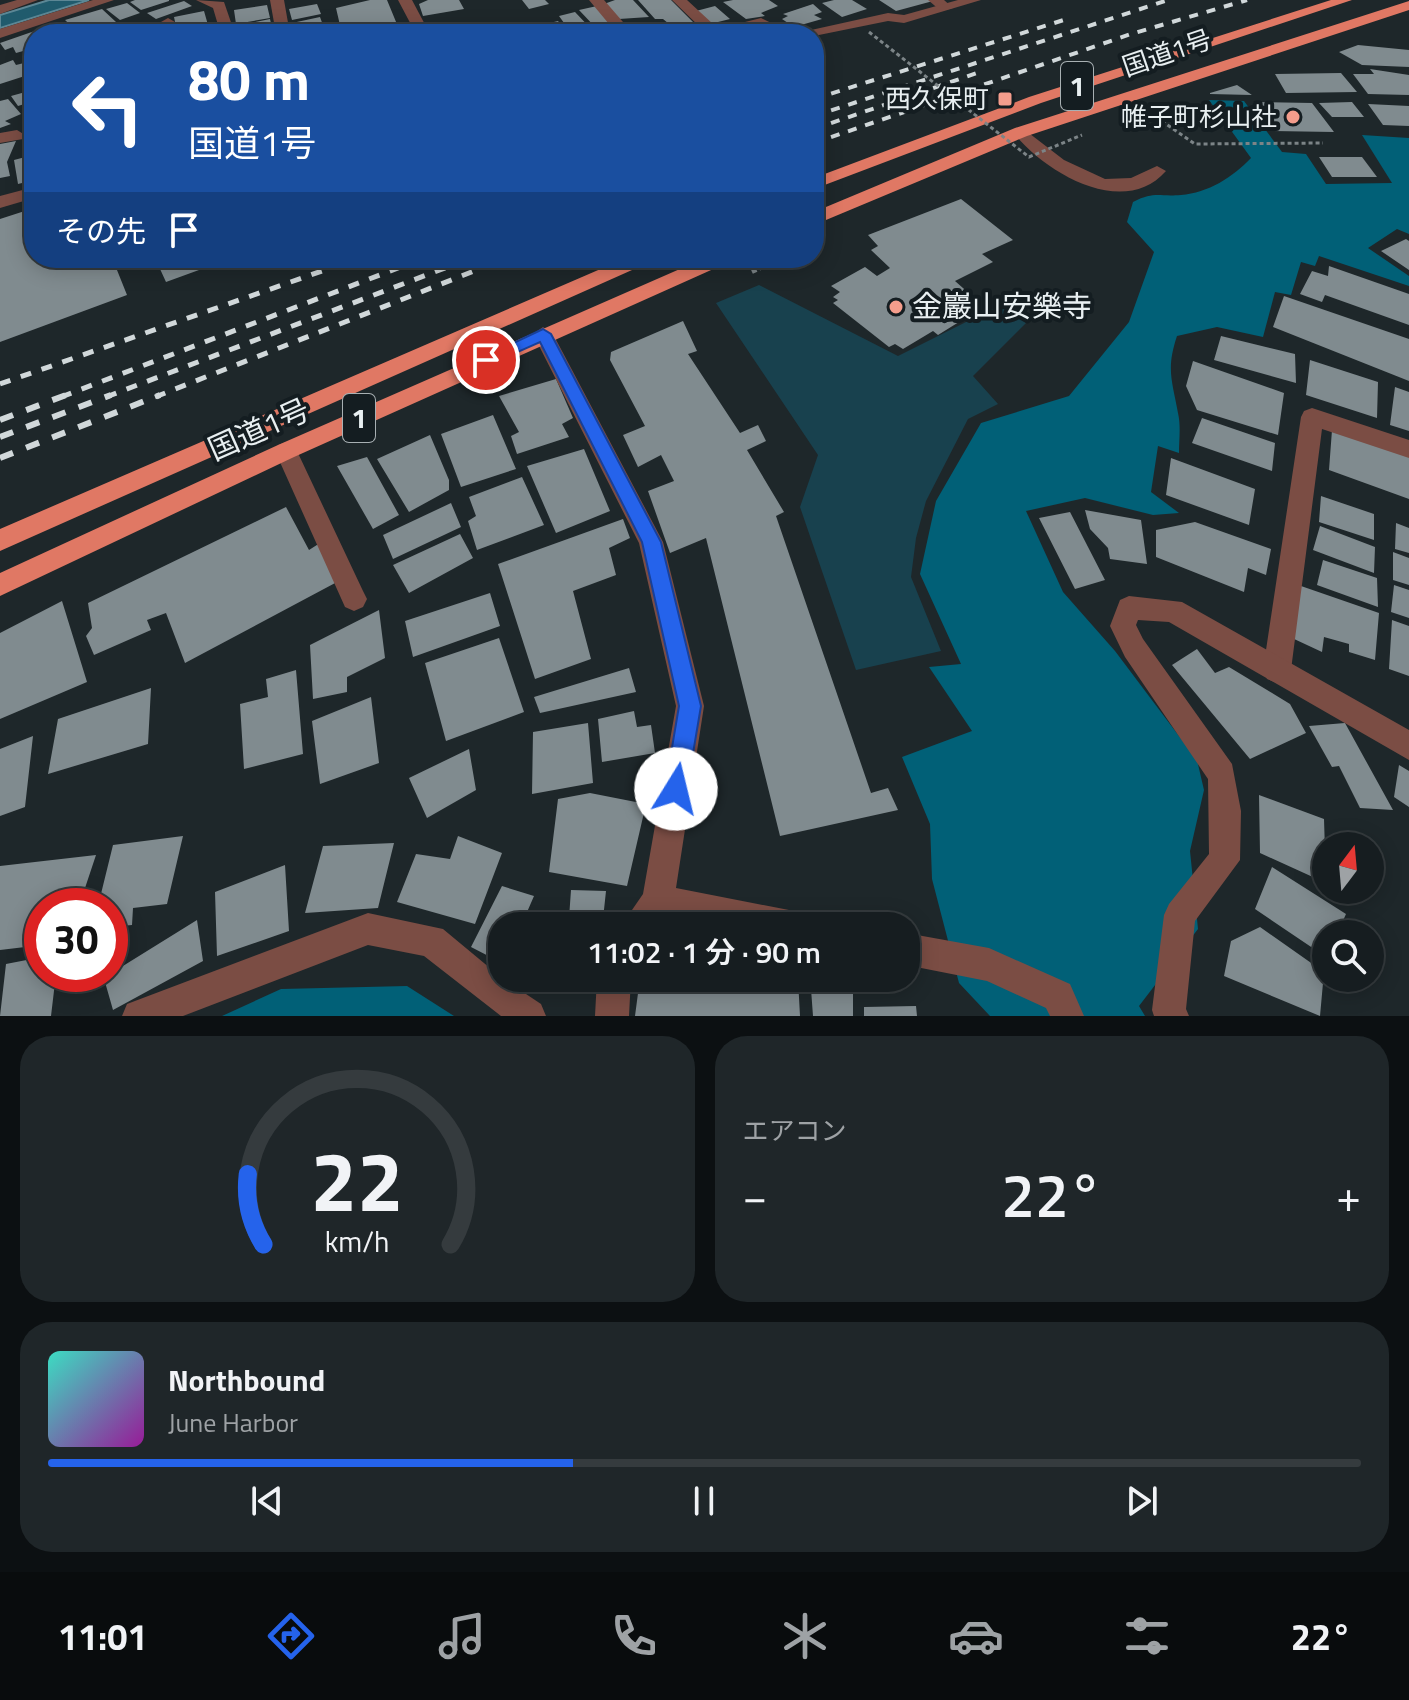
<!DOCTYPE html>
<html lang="ja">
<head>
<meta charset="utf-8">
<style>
  :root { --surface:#161d20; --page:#1f2629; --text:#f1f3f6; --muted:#9ea2a5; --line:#353b3e; --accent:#2563eb }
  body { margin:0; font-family:"Titillium Web","Noto Sans JP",sans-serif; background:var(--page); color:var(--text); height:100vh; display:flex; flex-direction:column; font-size:30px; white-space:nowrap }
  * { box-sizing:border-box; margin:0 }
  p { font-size:26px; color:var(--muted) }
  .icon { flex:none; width:44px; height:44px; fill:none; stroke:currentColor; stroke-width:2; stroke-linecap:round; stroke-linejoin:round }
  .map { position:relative; height:1016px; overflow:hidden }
  .panel { display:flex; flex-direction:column; gap:20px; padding:20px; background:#0c1012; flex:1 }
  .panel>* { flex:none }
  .hud { position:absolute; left:24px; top:24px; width:800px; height:244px; border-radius:32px; box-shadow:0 4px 20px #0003,0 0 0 2px var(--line); background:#1a4fa0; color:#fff; overflow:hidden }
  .needle { width:52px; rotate:16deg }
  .fabs { position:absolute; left:1312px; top:832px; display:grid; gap:16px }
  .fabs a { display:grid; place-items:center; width:72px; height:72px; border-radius:50%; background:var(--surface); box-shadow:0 4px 20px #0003,0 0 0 2px var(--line); font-size:40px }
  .speed { position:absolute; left:24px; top:888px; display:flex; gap:16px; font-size:40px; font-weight:700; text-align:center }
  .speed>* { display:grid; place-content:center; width:104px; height:104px; border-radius:50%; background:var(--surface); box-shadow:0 4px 20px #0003,0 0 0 2px var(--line); line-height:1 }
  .speed .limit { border:12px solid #d22; background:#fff; color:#111 }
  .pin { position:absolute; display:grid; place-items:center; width:68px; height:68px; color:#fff; margin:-34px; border:4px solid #fff; border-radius:50%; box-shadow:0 2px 8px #0007 }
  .me { position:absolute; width:88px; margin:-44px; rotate:9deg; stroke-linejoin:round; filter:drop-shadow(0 0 6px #0008) }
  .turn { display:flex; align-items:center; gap:28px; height:168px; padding:0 32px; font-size:36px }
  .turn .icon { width:104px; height:104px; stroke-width:2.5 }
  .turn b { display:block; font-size:56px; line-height:68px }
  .then { display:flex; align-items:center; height:76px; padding:0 32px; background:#0003; gap:16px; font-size:30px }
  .big { font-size:60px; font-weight:600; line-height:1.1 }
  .panel .tile { flex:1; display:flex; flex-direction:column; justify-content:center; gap:12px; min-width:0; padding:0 28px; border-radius:32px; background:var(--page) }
  .panel .dial { align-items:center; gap:0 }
  .dial svg { height:208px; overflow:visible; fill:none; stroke:var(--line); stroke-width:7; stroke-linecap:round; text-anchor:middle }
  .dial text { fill:var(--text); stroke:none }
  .song { display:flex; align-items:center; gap:24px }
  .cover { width:96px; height:96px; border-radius:12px; background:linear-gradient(135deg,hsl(170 70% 55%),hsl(300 70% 35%)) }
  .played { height:8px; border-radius:4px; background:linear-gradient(90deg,var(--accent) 40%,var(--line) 40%) }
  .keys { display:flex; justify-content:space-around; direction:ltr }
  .heat { display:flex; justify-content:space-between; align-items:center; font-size:44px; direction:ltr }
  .panel .tiles { flex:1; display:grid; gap:20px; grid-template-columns:1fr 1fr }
  .tile:last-child { grid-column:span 2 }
  .trip { position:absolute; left:488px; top:912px; width:432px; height:80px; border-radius:32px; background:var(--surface); box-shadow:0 4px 20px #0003,0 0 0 2px var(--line); font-weight:600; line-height:80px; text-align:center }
  .tab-bar { display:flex; height:128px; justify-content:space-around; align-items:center; background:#090c0d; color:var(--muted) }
  .tab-bar .icon { width:56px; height:56px }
  .tab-bar .selected { color:var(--accent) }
  .tab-bar b { font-size:36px; color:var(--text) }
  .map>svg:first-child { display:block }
</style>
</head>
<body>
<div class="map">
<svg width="1409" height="1016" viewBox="0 0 1409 1016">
  <rect width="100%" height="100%" fill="#1e272a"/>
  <path fill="#18414e" d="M759 285 898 356 1000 305 1026 323 973 376 998 404 968 419 926 501 916 538 911 577 941 651 856 670 800 507 818 455 716 303Z"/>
  <path fill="#016077" d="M1209 100 1244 101 1282 152 1306 154 1326 184 1392 183 1362 135 1409 138V234L1397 229 1368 248 1409 276V286L1319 256 1315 266 1301 262 1291 295 1275 292 1263 337 1217 327 1177 336C1166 369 1172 380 1178 413 1181 426 1179 440 1179 453L1158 446 1151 492 1179 513 1153 515 1085 498 1026 511 1063 592 1115 651 1197 760 1204 790 1190 851 1198 929 1139 1006 1145 1016H990L959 983 932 879 930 824 902 757 972 731 929 667 961 664 920 574 936 501 981 423 1069 396 1129 322 1154 252 1127 222 1133 202C1155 191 1158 197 1181 195 1208 193 1233 177 1251 158Z
    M407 986 454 1016H222L281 989Z"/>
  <path fill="#205b6d" stroke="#5c8795" stroke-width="2" d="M49 0H89L0 28V15Z"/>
  <path fill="#808b8f" d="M135 0H169V1L141 10 130 2Z
    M370 0H387L401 34H342L336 8Z
    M428 0H459L464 9 423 16 419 4Z
    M522 0H545L549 4 529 9Z
    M615 0H633L649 17 619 19 604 4Z
    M638 0H671L693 22 674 28 663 19H655Z
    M733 0H769L778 6 761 13 765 16 746 19 723 2Z
    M834 0H852L867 9 842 17 822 3Z
    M879 0H933V1L896 11Z
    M184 1 192 6 156 19 147 13Z
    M127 3 140 13 120 20 106 9Z
    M317 4 321 14 292 20 289 9Z
    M813 4 822 12 814 15 822 19 794 27 782 19 788 16 783 14Z
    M267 5 270 18 236 24 234 10Z
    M597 6 614 23 596 28 579 10Z
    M715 6 730 19 710 24 696 11Z
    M102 9 116 22 79 33 65 20Z
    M204 11 208 25 177 31 174 17Z
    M575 12 594 32 572 34 559 16Z
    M320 17 324 28 295 34 292 23Z
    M270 19 273 32 238 34 235 26Z
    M558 21 567 34H529L525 29Z
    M660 23 672 34H634L628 28Z
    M52 25 58 34H34V48L16 53 13 47 5 50 0 43Z
    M158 26V34H114L113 32Z
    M519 28 523 34H478L497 29 499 32Z
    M1358 45 1409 50V67L1362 65 1339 52Z
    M13 60 16 65 24 63 31 74 0 84V65Z
    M1370 69 1409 75V95L1368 94 1353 74H1374Z
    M1341 73 1357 92 1286 93 1275 74Z
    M1237 85 1252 95 1210 94V93Z
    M29 91 34 101 18 106 11 96Z
    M8 99 21 114 5 121 11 124 0 128V101Z
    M1253 102 1312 103 1334 132 1273 131Z
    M1352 102 1364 117H1332L1319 103Z
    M1368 104 1409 106V126L1383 125Z
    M16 141 7 162 10 176 0 178V144Z
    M33 155 34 180 18 184 14 160Z
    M1319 157H1362L1377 177H1332Z
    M961 199 1013 240 982 254 993 262 955 281 980 303 959 312 967 317 938 335 933 331 903 349 895 344 889 347 833 303 838 300 833 297 840 292 831 286 865 267 877 276 890 268 871 250 878 246 868 235Z
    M34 208V258H101L105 269 115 265 127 295 0 342V219Z
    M1406 239 1409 241V270L1381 251Z
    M155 258H232L166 282Z
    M1329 266 1409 294V325L1325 295 1322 302 1300 294 1312 271 1328 276Z
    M1284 296 1409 339V381L1273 327Z
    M683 321 697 351 688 354 740 433 758 425 766 441 747 450 784 512 776 516 871 793 888 788 898 810 780 836 706 538 670 553 648 491 674 481 661 455 638 467 623 435 645 426 610 360 611 352Z
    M1221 336 1295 354 1296 383 1214 360Z
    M1310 360 1378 382 1377 418 1306 395Z
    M1193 361 1284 393 1278 435 1197 410 1186 386Z
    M556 379 573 418 562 424 569 437 517 454 511 436 519 432 499 396Z
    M1395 387 1409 392V431L1390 425Z
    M493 415 516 469 461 487 441 434Z
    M1202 418 1275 443 1272 471 1192 443Z
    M1332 430 1409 455V499L1329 470Z
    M430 435 449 480V490L409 512 377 459Z
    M584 449 610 511 556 533 527 466Z
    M367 457 399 515 373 529 337 466Z
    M1171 458 1255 489 1249 525 1166 495Z
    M522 477 544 525 477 550 468 521 476 516 469 497Z
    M1321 496 1374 514V540L1319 522Z
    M451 503 461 527 393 559 383 535Z
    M286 507 309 550 320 543 337 582 185 663 166 613 147 620 151 630 94 655 86 636 92 628 88 603Z
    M1085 510 1141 520 1147 564 1110 559 1108 548 1090 529Z
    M1070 512 1105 580 1075 589 1039 518Z
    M623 519 630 538 609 548 616 575 573 591 591 659 535 679 498 564Z
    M1195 522 1271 549 1266 575 1248 568 1244 592 1156 557V530Z
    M1396 523 1409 528V553L1395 549Z
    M1320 526 1375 547 1374 573 1313 550Z
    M460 534 473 558 409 593 393 565Z
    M1393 552 1409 558V585L1393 580Z
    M1323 560 1377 578 1378 607 1317 585Z
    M1394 585 1409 590V618L1391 612Z
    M1301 586 1379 613 1375 660 1349 652V644L1324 637 1322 652 1292 638Z
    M490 593 500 626 413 657 405 621Z
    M62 601 87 682 0 719V633Z
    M379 610 385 658 347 677V692L313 699 310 645Z
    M1392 620 1409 626V676L1389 669Z
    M499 638 524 712 446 741 425 663Z
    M1197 649 1215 673 1229 667 1290 704 1306 733 1250 759 1172 665Z
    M629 668 636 692 540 713 534 697Z
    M296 670 303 754 244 769 240 704 268 697 266 679Z
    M151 688 148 744 48 774 58 719Z
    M371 697 379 763 320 784 312 721Z
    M634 711 637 727 651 725 655 753 602 762 598 719Z
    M588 723 593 783 532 794 533 732Z
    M1345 723 1393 810 1360 808 1339 766 1332 767 1309 726Z
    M33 736 25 807 0 816V749Z
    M469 749 476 790 427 818 409 778Z
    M1399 765 1409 771V807L1394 797Z
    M590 793 646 804 627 886 549 872 558 799Z
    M1259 795 1324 819 1326 883 1260 853Z
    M183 836 167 904 133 908 132 925 110 927V906H98L113 845Z
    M458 836 502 853 475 924 397 902 416 854 450 859Z
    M394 843 378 908 305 913 323 846Z
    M96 855 79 906H42V945L0 950V866Z
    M285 865 289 931 217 956 215 892Z
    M1272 867 1346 914 1337 934H1326V957L1255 909Z
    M502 886 534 896 521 926H502V963L471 947Z
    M571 890 606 891 603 919 569 918Z
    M197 920 203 961 113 1010 103 975 110 974Z
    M1260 927 1324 972 1320 1016 1224 976 1231 941Z
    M42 957V974H56L51 1016H0L6 964Z
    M640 978 798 979 800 1016H635Z
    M811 989 853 994V1016H813Z
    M916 1006 917 1016H864V1007Z"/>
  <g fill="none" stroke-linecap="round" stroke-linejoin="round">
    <path stroke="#7c8487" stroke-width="3" stroke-dasharray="4 3" stroke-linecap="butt" d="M1156 117 1195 144 1323 143"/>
    <path stroke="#7c8487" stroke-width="4" stroke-dasharray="5 3" stroke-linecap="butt" d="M752 272 782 258"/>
    <path fill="#7b4d44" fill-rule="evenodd" d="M196 0 224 2 235 34H184L218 25 213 8Z
      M270 0H284L290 34H276Z
      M589 0H604L623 22V28L614 34H597L609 24Z
      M672 0H687L713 24H737L761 18 794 34C781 34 763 27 756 28 738 29 723 35 704 31Z
      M928 0H944L953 8 941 11Z
      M168 18 175 22 176 34H162L161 22Z
      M1021 127 1064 160 1105 179 1131 178 1157 166 1166 171C1123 220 1043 171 1013 132Z
      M17 130 25 135 23 139 0 143V133Z
      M1312 408 1409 440V458L1322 429 1291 670 1287 679 1277 683 1267 679 1263 670 1301 417 1304 411Z
      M286 442 294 445 297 451 363 591 367 599 363 607 354 611 345 607 275 451 278 445Z
      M368 913 443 929 502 978 541 1004 546 1016H501L424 956 368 945 183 1016H122L127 1004Z"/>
    <path fill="#7b4d44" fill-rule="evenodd" d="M17 0H38L0 14V5Z
      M93 0H114L0 38V29Z
      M398 0H412L430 34H416Z
      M958 0H981L904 23 888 21 814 36 793 34 888 13 904 15Z
      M34 187V198L0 208V196Z
      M543 327 553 334 663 542 704 706 676 888 789 910 800 915 805 926H705L664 918 658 926H621L643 894 676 706 639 543 533 334Z
      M1129 596 1182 602 1409 730V760L1169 622 1138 620 1136 625 1143 639 1232 764 1241 811 1240 860 1195 921 1186 1009 1189 1016H1154L1152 1010 1164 915 1169 904 1209 854 1208 779 1125 657 1110 626 1120 600Z
      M906 933 989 948 1070 984 1084 1016H1050L1046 1008 987 981 906 965Z
      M597 978H631L629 1016H595Z"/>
    <path fill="#e07864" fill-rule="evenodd" d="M1331 0H1352L1041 103 814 189V178L1029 97Z
      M1409 1V10L1027 136 814 225V212L1015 128Z
      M626 258H653L650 262 0 551V529Z
      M705 258H732L729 262 294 457 0 596V573L278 445Z"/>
    <path stroke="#d1d8da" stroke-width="4" stroke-dasharray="9 9" stroke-linecap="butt" d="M814 99 1070 18
      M814 116 1168 0
      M814 129 977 73
      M814 143 1131 34 1247 0"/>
    <path stroke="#d1d8da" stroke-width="5" stroke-dasharray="11 11" stroke-linecap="butt" d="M0 384 359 258
      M61 397 424 258
      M106 397 471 258
      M155 397 507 258"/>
    <path stroke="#d1d8da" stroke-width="6" stroke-dasharray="14 14" stroke-linecap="butt" d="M0 420 66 395
      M0 437 111 395
      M0 458 160 395"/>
    <path stroke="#7c8487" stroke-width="3" stroke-dasharray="4 3" stroke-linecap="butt" d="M869 32 1029 157 1082 135"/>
  </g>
  <path fill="#2563eb" stroke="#184099" stroke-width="2" d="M543 329 551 334 661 542 701 706 687 789 684 797 676 800 668 797 665 789 679 706 642 542 540 342 486 366 478 360Z"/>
  <g fill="#f49d8c" stroke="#141d21" stroke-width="3">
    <rect x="997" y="91" width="16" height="16" rx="4"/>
    <circle cx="1293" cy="117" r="8"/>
    <circle cx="896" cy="307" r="8"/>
  </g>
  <g text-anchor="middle" stroke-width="8" stroke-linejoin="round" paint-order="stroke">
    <g font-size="26" fill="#e8eff1" stroke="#141d21">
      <text transform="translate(1167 53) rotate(-19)" y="9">国道1号</text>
    </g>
    <g font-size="26" fill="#e8eff1" stroke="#141d21" text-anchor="end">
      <text x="989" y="108">西久保町</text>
      <text x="1277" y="126">帷子町杉山社</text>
    </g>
    <g fill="#141d21" stroke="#a8b0b3" stroke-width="2">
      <rect x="1061" y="62" width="32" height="48" rx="6"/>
      <rect x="343" y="394" width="32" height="48" rx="6"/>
    </g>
    <g font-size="28" font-weight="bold" fill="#e8eff1">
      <text x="1077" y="96">1</text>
      <text x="359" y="428">1</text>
    </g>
    <g font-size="30" fill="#e8eff1" stroke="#141d21" text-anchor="start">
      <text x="912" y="317">金巖山安樂寺</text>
    </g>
    <g font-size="30" fill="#e8eff1" stroke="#141d21">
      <text transform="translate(259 430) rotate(-24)" y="10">国道1号</text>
    </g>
  </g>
</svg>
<div class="fabs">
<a><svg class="needle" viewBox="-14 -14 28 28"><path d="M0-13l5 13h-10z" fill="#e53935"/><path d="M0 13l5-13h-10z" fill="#9ea2a5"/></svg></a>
<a><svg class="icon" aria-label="search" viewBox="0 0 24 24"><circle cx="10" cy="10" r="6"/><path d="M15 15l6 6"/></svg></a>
</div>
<div class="speed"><div class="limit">30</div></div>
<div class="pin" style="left:486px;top:360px;background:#d93025"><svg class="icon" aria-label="arrive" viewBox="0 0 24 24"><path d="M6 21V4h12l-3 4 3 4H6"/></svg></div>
<svg class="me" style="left:676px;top:789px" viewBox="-20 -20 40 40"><circle r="19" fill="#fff"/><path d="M0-13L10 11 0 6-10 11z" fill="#2563eb"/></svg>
<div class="trip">11:02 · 1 分 · 90 m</div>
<div class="hud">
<div class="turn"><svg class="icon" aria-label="left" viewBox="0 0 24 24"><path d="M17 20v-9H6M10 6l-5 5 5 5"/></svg><div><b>80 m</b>国道1号</div></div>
<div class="then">その先<svg class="icon" aria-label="arrive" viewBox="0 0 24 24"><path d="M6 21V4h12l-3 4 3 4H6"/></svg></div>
</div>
</div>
<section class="panel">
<div class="tiles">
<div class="tile dial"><svg viewBox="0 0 100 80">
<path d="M14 69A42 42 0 1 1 86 69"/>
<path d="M14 69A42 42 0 0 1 8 42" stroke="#2563eb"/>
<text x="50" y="56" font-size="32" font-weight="700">22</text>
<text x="50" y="72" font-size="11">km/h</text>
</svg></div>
<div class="tile"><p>エアコン</p>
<div class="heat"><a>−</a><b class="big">22°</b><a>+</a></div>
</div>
<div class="tile">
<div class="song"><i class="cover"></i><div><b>Northbound</b><p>June Harbor</p></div></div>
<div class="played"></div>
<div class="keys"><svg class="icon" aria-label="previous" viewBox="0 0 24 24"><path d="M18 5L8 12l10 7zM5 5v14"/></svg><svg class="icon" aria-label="pause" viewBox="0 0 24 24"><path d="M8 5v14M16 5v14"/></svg><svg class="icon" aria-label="next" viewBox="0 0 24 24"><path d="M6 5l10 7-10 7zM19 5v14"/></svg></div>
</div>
</div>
</section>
<nav class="tab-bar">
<b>11:01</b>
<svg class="icon selected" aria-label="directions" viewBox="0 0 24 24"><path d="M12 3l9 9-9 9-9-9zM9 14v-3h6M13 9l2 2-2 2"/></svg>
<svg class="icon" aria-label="music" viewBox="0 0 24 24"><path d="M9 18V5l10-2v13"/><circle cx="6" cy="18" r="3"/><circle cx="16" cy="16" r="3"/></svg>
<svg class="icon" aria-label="phone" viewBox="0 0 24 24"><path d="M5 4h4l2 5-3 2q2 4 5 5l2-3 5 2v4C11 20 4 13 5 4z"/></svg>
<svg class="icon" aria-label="climate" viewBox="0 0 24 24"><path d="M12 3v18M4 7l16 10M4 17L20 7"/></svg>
<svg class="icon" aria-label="car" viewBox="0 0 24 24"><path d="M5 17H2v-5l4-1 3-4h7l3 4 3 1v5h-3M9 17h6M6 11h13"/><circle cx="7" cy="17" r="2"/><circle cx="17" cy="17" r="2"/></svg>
<svg class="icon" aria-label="filters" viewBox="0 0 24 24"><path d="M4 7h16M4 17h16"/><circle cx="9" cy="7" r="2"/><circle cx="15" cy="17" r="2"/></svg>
<b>22°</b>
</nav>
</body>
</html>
